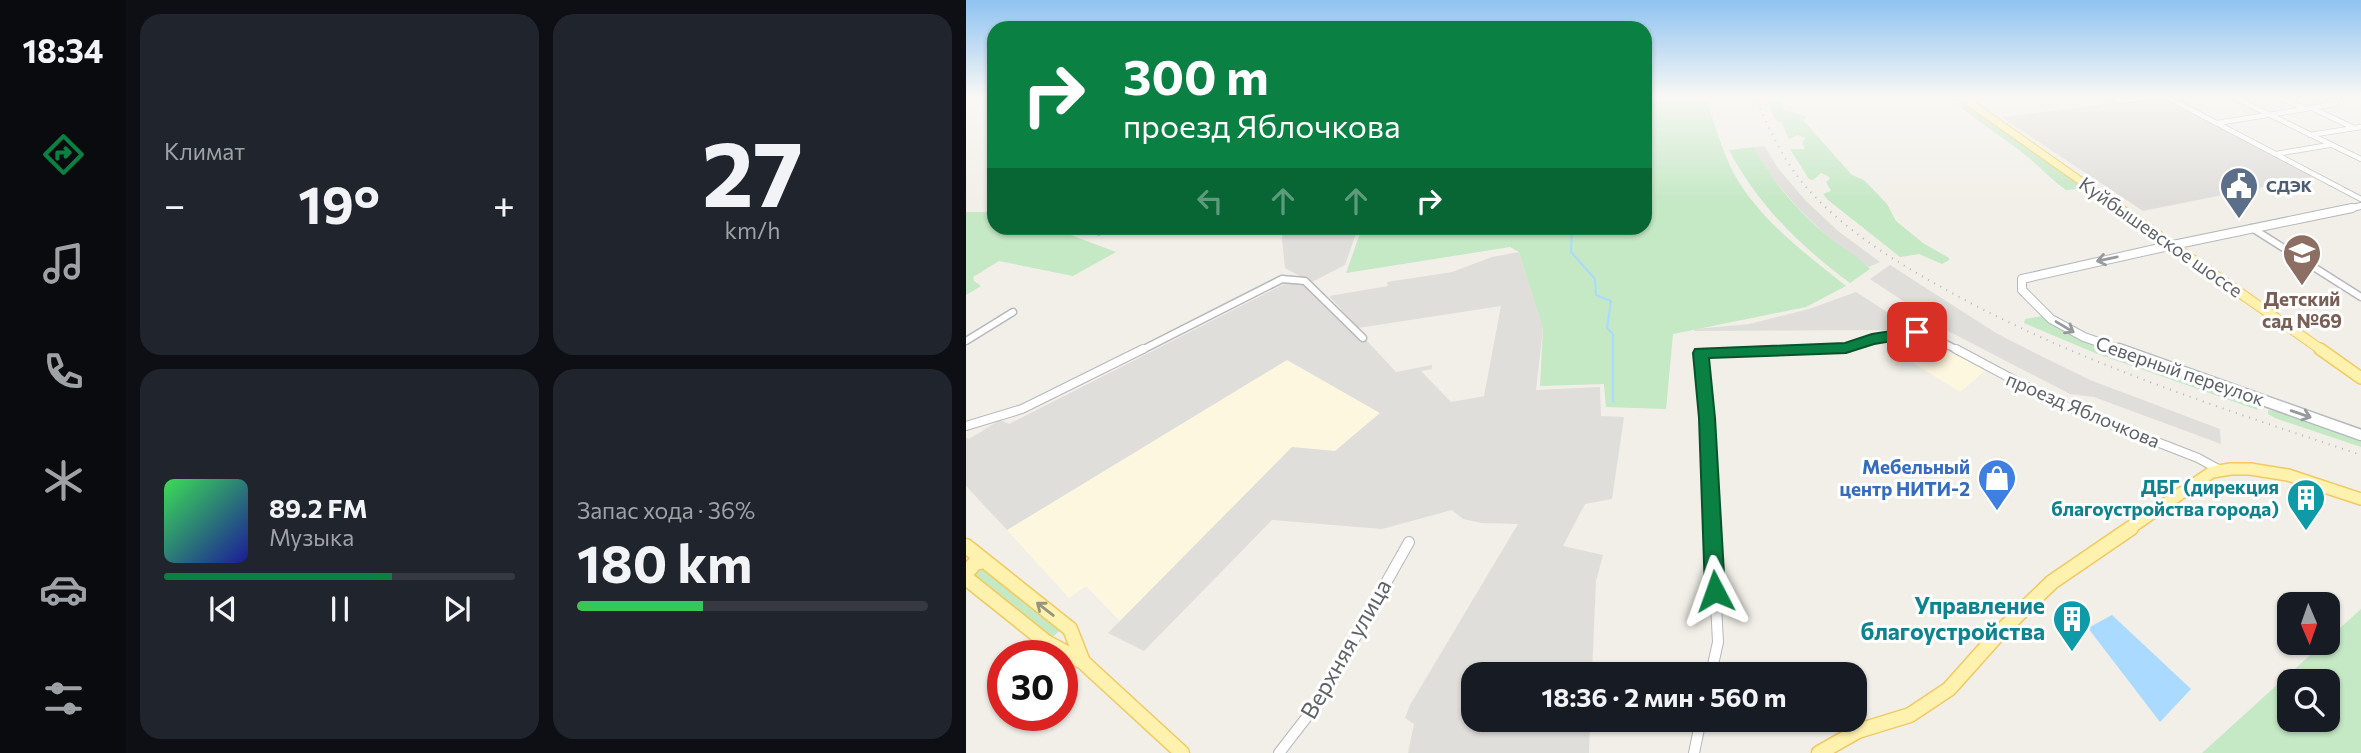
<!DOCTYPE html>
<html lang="ru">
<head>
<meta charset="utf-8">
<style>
  :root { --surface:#171b24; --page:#20242c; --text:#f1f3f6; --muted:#9ea1a6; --line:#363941; --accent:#0b8043 }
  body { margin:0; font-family:Commissioner,sans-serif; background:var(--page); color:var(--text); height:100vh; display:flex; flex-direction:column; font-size:26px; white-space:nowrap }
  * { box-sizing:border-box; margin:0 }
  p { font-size:23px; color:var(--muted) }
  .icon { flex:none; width:38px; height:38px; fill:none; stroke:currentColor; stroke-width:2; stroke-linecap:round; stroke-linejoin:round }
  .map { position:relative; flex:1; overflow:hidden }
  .side { display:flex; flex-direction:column; gap:14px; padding:14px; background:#0d0f14; width:840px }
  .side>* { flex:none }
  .guide { position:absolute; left:21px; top:21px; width:665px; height:214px; border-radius:21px; box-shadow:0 2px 5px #0004; background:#0b8043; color:#fff; overflow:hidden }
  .needle { width:46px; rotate:178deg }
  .controls { position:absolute; left:1311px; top:592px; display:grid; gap:14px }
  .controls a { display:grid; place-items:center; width:63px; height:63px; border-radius:14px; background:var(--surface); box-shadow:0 2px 5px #0004; font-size:35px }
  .speed { position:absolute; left:21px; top:640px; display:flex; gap:14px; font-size:35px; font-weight:700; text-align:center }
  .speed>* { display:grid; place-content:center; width:91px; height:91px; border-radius:50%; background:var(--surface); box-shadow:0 2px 5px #0004; line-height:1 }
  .speed .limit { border:10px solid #d22; background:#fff; color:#111 }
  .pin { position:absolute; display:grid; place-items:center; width:60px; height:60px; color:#fff; margin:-30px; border-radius:14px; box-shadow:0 4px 10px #0006 }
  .me { position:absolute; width:77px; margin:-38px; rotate:356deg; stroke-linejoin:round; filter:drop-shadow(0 0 5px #0008) }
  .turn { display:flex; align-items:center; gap:24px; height:147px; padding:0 21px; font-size:32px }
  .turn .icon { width:91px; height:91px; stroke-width:2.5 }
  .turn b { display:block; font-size:49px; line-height:60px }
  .lanes { display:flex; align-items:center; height:66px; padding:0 21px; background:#0003; justify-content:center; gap:35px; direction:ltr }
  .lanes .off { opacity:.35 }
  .big { font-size:52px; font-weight:700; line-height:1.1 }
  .side .widget { flex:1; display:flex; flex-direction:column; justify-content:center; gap:10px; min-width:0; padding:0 24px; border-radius:21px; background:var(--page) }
  .side .dial { align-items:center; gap:0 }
  .dial b { font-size:91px; line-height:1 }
  .song { display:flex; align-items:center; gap:21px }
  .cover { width:84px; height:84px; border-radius:10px; background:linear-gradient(135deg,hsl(130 70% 55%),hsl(240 70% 35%)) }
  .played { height:7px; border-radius:4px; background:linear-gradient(90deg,var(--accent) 65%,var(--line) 65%) }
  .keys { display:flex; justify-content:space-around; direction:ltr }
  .heat { display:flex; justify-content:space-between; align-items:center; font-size:38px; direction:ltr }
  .charge { height:10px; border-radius:5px; background:linear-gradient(90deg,#34c759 36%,var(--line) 0) }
  .side .tiles { flex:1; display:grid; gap:14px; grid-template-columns:repeat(2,1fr) }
  .trip { position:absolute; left:495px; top:662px; width:406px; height:70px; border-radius:21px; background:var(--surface); box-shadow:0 2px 5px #0004; font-weight:700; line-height:70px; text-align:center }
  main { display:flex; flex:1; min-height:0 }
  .tabs { display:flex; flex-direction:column; width:126px; justify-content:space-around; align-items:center; background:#090b0e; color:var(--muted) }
  .tabs .icon { width:49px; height:49px }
  .tabs .selected { color:var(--accent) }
  .tabs b { font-size:32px; color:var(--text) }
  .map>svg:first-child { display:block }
</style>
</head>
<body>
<main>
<nav class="tabs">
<b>18:34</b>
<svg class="icon selected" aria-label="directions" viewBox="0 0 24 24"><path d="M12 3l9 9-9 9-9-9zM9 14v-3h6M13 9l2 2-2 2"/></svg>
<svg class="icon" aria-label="music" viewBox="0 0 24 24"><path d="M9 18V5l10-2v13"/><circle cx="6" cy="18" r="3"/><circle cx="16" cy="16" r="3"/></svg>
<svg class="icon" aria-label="phone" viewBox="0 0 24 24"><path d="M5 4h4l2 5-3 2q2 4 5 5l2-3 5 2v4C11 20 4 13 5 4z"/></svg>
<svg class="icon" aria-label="climate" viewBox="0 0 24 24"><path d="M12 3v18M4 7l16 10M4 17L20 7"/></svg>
<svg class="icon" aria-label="car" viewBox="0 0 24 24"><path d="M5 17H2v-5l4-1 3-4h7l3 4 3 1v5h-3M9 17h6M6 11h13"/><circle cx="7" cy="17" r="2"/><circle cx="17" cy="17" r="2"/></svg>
<svg class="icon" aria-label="filters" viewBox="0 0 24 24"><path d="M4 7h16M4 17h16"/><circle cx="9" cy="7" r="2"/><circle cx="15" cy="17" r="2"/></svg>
</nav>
<section class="side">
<div class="tiles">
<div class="widget"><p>Климат</p>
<div class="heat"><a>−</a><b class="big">19°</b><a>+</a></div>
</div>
<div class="widget dial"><b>27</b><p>km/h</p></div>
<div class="widget">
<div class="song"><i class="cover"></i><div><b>89.2 FM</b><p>Музыка</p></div></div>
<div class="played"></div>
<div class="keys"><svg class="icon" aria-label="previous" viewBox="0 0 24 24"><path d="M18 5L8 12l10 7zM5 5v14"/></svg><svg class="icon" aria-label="pause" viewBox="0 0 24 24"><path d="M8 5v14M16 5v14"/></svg><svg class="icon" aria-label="next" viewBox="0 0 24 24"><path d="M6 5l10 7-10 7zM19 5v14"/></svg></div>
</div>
<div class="widget"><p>Запас хода · 36%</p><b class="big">180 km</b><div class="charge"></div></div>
</div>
</section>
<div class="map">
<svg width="1395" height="753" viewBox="0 0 1395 753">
  <rect width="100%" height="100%" fill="#f1efe8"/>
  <path fill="#fef7e0" d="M938 335H957L1019 371 994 392 941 359Z
    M321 360 414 413 369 451 326 447 154 621 120 586 103 598 41 530Z"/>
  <path fill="#e0deda" d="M1195 97 1347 177 1177 211 1035 117Z
    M799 146 811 167 840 201 872 231 914 262 903 267 864 239 831 207 800 170 788 147Z
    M317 228H392L379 265 346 282 430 372 466 365V369L455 371 485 402 518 396 535 306 392 328 363 296 422 286 421 282 486 272 526 257 553 252 577 329 570 390 634 387 635 416 658 417 646 499 619 504 597 546 637 555 630 581 626 674H508V719H624L623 753H442L448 724 439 718 444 705 552 524 515 523 497 519 486 510 416 529 306 520 178 651 142 633 326 447 369 451 414 413 321 360 41 530 0 486V437L3 439 34 420 43 424 334 276 319 268 316 239Z
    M924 265 1030 333 1063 350 1124 380 1254 429 1255 444 1128 397 1104 394 984 332 904 279Z
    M890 292 949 330 728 331V329L783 324 843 309Z"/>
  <path fill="#c5e8c5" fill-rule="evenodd" d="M679 96H739C748 121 755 148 767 172 792 219 840 254 880 286L840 307 707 334 700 409 640 407 638 384 574 386 577 329 553 252 544 247 380 273 396 228H679Z
    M799 96H811L819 110 841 117 837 120 886 175 898 180 921 204 930 221 957 243 983 258V260L976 264 953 254 934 257 862 200 857 194 865 191 860 182 864 179 862 176 855 173 847 180 843 179 824 149H839L836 142 840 138 832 135 823 139 816 123 810 121Z
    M990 103H999L1117 188 1100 190C1083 178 1070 162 1053 150 1032 134 1009 120 990 103Z
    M788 147C806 182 834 214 865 239 877 249 894 257 904 269L884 283C834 246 792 205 763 150Z
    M0 212H28V228H86L150 252 107 276 33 261 7 277 8 281 15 286 0 295Z
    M1077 316 1287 401 1292 410 1129 353 1058 323 1059 319Z
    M1302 410 1325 414 1395 438V447L1309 418 1302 414Z
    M15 566 92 627 93 631 88 636 81 635 4 575Z
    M1395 609V753H1236ZM1323 681H1362V719H1323Z"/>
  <path fill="#aadaff" d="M1146 615 1225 689 1194 722 1122 628Z"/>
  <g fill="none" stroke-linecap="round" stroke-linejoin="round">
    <path stroke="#aadaff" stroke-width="2" d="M606 228 605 252 629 279 630 295 645 301 641 328 647 334V402"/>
    <defs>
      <path id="minor-far3" d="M1143 96 1153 101 1188 96
        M1199 96 1395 199
        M1265 96 1395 159
        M1311 96 1337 108
        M1348 109 1388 128
        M1251 123 1370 104
        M1344 135 1395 127
        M1310 154 1363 145"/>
      <path id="minor-far2" d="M124 228 133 231
        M1286 228 1395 297
        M0 341 47 312
        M174 351 316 279 339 281 397 338
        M789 351 880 348 940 332 961 334 993 351"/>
      <path id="minor-far1" d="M990 349 1091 403 1232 458 1254 470
        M0 426 56 409 177 349
        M746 529 735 353 840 349"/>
      <path id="minor" d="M745 674 752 642 746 528
        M313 753 354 700 443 542
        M728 753 735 719"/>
      <path id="tertiary-far1" d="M1378 210 1395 206"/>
      <path id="tertiary" d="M1207 245 1386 208"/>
      <path id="secondary-far1" d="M1158 351 1118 337 1085 319 1056 290V279L1207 245"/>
      <path id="secondary" d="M1153 349 1395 435"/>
      <path id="primary-far3" d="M994 96 1156 210"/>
      <path id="primary-far2" d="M1153 208 1357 351"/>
      <path id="primary-far1" d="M1354 349 1395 378
        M1163 529 1246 472 1265 469H1284L1322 475 1395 499"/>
      <path id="primary" d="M0 546 104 629 117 662
        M0 573 9 563 19 561
        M0 578 80 642 117 662 216 753
        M853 753 892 731 944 715 983 689 1034 632 1086 582 1165 528"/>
    </defs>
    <use href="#minor-far3" stroke="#b5b8bc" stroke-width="6"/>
    <use href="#minor-far2" stroke="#b5b8bc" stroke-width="9"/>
    <use href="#minor-far1" stroke="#b5b8bc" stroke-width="10"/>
    <use href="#minor" stroke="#b5b8bc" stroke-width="12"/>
    <use href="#tertiary-far1" stroke="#b5b8bc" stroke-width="8"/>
    <use href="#tertiary" stroke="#b5b8bc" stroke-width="10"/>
    <use href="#secondary-far1" stroke="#b6babf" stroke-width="10"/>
    <use href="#secondary" stroke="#b6babf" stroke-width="13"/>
    <use href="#primary-far3" stroke="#f2c960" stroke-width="9"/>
    <use href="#primary-far2" stroke="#f2c960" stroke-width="11"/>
    <use href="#primary-far1" stroke="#f2c960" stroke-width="14"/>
    <use href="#primary" stroke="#f2c960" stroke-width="17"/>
    <use href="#minor-far3" stroke="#fff" stroke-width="4.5"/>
    <use href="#minor-far2" stroke="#fff" stroke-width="6"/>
    <use href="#minor-far1" stroke="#fff" stroke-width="8"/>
    <use href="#minor" stroke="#fff" stroke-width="10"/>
    <use href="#tertiary-far1" stroke="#fff" stroke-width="6"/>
    <use href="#tertiary" stroke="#fff" stroke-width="8"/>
    <use href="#secondary-far1" stroke="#fff" stroke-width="8"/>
    <use href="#secondary" stroke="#fff" stroke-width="10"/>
    <use href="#primary-far3" stroke="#fff2af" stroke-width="7"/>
    <use href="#primary-far2" stroke="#fff2af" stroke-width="9"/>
    <use href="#primary-far1" stroke="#fff2af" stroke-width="11"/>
    <use href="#primary" stroke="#fff2af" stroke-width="14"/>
    <path stroke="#b6b7b8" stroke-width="2" stroke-dasharray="1 6" stroke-linecap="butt" d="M788 96C803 128 817 161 841 188 878 230 928 261 977 288 1109 362 1252 407 1395 455"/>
  </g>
  <defs><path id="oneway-shaft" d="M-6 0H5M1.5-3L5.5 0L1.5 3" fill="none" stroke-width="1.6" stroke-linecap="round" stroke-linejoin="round" transform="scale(1.75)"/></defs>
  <g stroke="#979a9d">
    <use href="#oneway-shaft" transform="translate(1141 259) rotate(168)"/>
    <use href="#oneway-shaft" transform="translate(1099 327) rotate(31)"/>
    <use href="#oneway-shaft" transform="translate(1335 414) rotate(19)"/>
  </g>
  <use stroke="#979581" href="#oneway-shaft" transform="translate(79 609) rotate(-142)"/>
  <linearGradient id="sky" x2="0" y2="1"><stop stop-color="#8fc3f1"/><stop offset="0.48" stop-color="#f9f8f5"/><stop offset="1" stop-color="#f9f8f5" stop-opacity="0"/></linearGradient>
  <rect width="1395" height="202" fill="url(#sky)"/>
  <path fill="#0b8043" stroke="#07532c" stroke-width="2" d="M951 327 958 332 956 336 908 344 880 353 743 358 749 418 759 591 756 597 749 600 742 597 739 591 733 418 727 353 729 349 879 343 906 334Z"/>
  <defs>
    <symbol id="civic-pin" viewBox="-11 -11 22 30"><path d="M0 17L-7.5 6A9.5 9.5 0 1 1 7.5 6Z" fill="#5c6f8a" stroke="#fff"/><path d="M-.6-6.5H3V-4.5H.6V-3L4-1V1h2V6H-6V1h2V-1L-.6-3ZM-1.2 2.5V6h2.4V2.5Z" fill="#fff"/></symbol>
    <symbol id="school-pin" viewBox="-11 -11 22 30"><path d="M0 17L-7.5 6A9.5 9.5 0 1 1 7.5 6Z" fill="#8d6e63" stroke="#fff"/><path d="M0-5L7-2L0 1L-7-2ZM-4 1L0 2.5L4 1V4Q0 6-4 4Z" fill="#fff"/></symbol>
    <symbol id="shop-pin" viewBox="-11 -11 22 30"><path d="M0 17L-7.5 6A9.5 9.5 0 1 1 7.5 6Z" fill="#3f7fe0" stroke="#fff"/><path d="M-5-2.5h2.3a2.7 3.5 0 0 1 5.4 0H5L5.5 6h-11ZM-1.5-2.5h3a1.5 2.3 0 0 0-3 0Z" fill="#fff"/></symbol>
    <symbol id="building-pin" viewBox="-11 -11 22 30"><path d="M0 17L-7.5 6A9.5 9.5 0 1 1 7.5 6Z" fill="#0f9aa8" stroke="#fff"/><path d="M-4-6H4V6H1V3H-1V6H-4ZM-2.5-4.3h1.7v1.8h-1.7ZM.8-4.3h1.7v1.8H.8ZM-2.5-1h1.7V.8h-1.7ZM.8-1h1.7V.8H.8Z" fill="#fff"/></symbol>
  </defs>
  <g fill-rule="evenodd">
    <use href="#civic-pin" x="1251" y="164" width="44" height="60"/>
    <use href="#school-pin" x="1314" y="231" width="44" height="60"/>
    <use href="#shop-pin" x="1009" y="456" width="44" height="60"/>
    <use href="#building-pin" x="1318" y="476" width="44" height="60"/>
    <use href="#building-pin" x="1084" y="597" width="44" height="60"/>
  </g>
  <g text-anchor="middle" stroke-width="6" stroke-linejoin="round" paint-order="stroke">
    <g font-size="16" font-weight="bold" fill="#4e5e75" stroke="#fff" text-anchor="start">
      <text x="1300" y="192">СДЭК</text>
    </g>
    <g font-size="19" fill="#5f6368" stroke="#fff">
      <text transform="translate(1195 237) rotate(35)" y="7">Куйбышевское шоссе</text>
      <text transform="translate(1214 371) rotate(19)" y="7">Северный переулок</text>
      <text transform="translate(1117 410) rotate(23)" y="7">проезд Яблочкова</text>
    </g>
    <g font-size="19" font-weight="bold" fill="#785e54" stroke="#fff">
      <text x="1336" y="306">Детский<tspan x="1336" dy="22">сад №69</tspan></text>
    </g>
    <g font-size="19" font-weight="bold" fill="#366cbe" stroke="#fff" text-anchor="end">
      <text x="1004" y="474">Мебельный<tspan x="1004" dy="22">центр НИТИ-2</tspan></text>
    </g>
    <g font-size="19" font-weight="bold" fill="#0d838f" stroke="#fff" text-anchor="end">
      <text x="1313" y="494">ДБГ (дирекция<tspan x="1313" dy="22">благоустройства города)</tspan></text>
    </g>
    <g font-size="23" font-weight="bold" fill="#0d838f" stroke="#fff" text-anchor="end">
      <text x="1079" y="614">Управление<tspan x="1079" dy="26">благоустройства</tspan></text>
    </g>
    <g font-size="23" fill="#5f6368" stroke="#fff">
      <text transform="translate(380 649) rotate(-60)" y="8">Верхняя улица</text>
    </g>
  </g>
</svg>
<div class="controls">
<a><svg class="needle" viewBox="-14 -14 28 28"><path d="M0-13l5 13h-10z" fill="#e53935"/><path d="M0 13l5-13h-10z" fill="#9ea1a6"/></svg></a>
<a><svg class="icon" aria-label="search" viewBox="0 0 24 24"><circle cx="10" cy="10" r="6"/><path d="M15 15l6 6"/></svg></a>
</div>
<div class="speed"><div class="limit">30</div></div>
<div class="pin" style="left:951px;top:332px;background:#d93025"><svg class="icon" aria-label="arrive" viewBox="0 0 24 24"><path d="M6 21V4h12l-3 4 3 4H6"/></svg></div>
<svg class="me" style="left:749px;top:591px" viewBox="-20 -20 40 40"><path d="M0-17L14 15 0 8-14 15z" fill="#0b8043" stroke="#fff" stroke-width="4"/></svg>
<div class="trip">18:36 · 2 мин · 560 m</div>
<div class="guide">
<div class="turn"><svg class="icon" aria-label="right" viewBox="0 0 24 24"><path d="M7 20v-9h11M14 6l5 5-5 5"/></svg><div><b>300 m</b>проезд Яблочкова</div></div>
<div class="lanes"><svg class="icon off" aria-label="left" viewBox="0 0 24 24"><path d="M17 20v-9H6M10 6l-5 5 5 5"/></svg><svg class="icon off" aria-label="ahead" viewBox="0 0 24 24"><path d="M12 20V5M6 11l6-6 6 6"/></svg><svg class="icon off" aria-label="ahead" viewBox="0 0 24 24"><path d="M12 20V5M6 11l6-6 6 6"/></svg><svg class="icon" aria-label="right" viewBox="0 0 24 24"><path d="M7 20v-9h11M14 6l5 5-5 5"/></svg></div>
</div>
</div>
</main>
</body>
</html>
